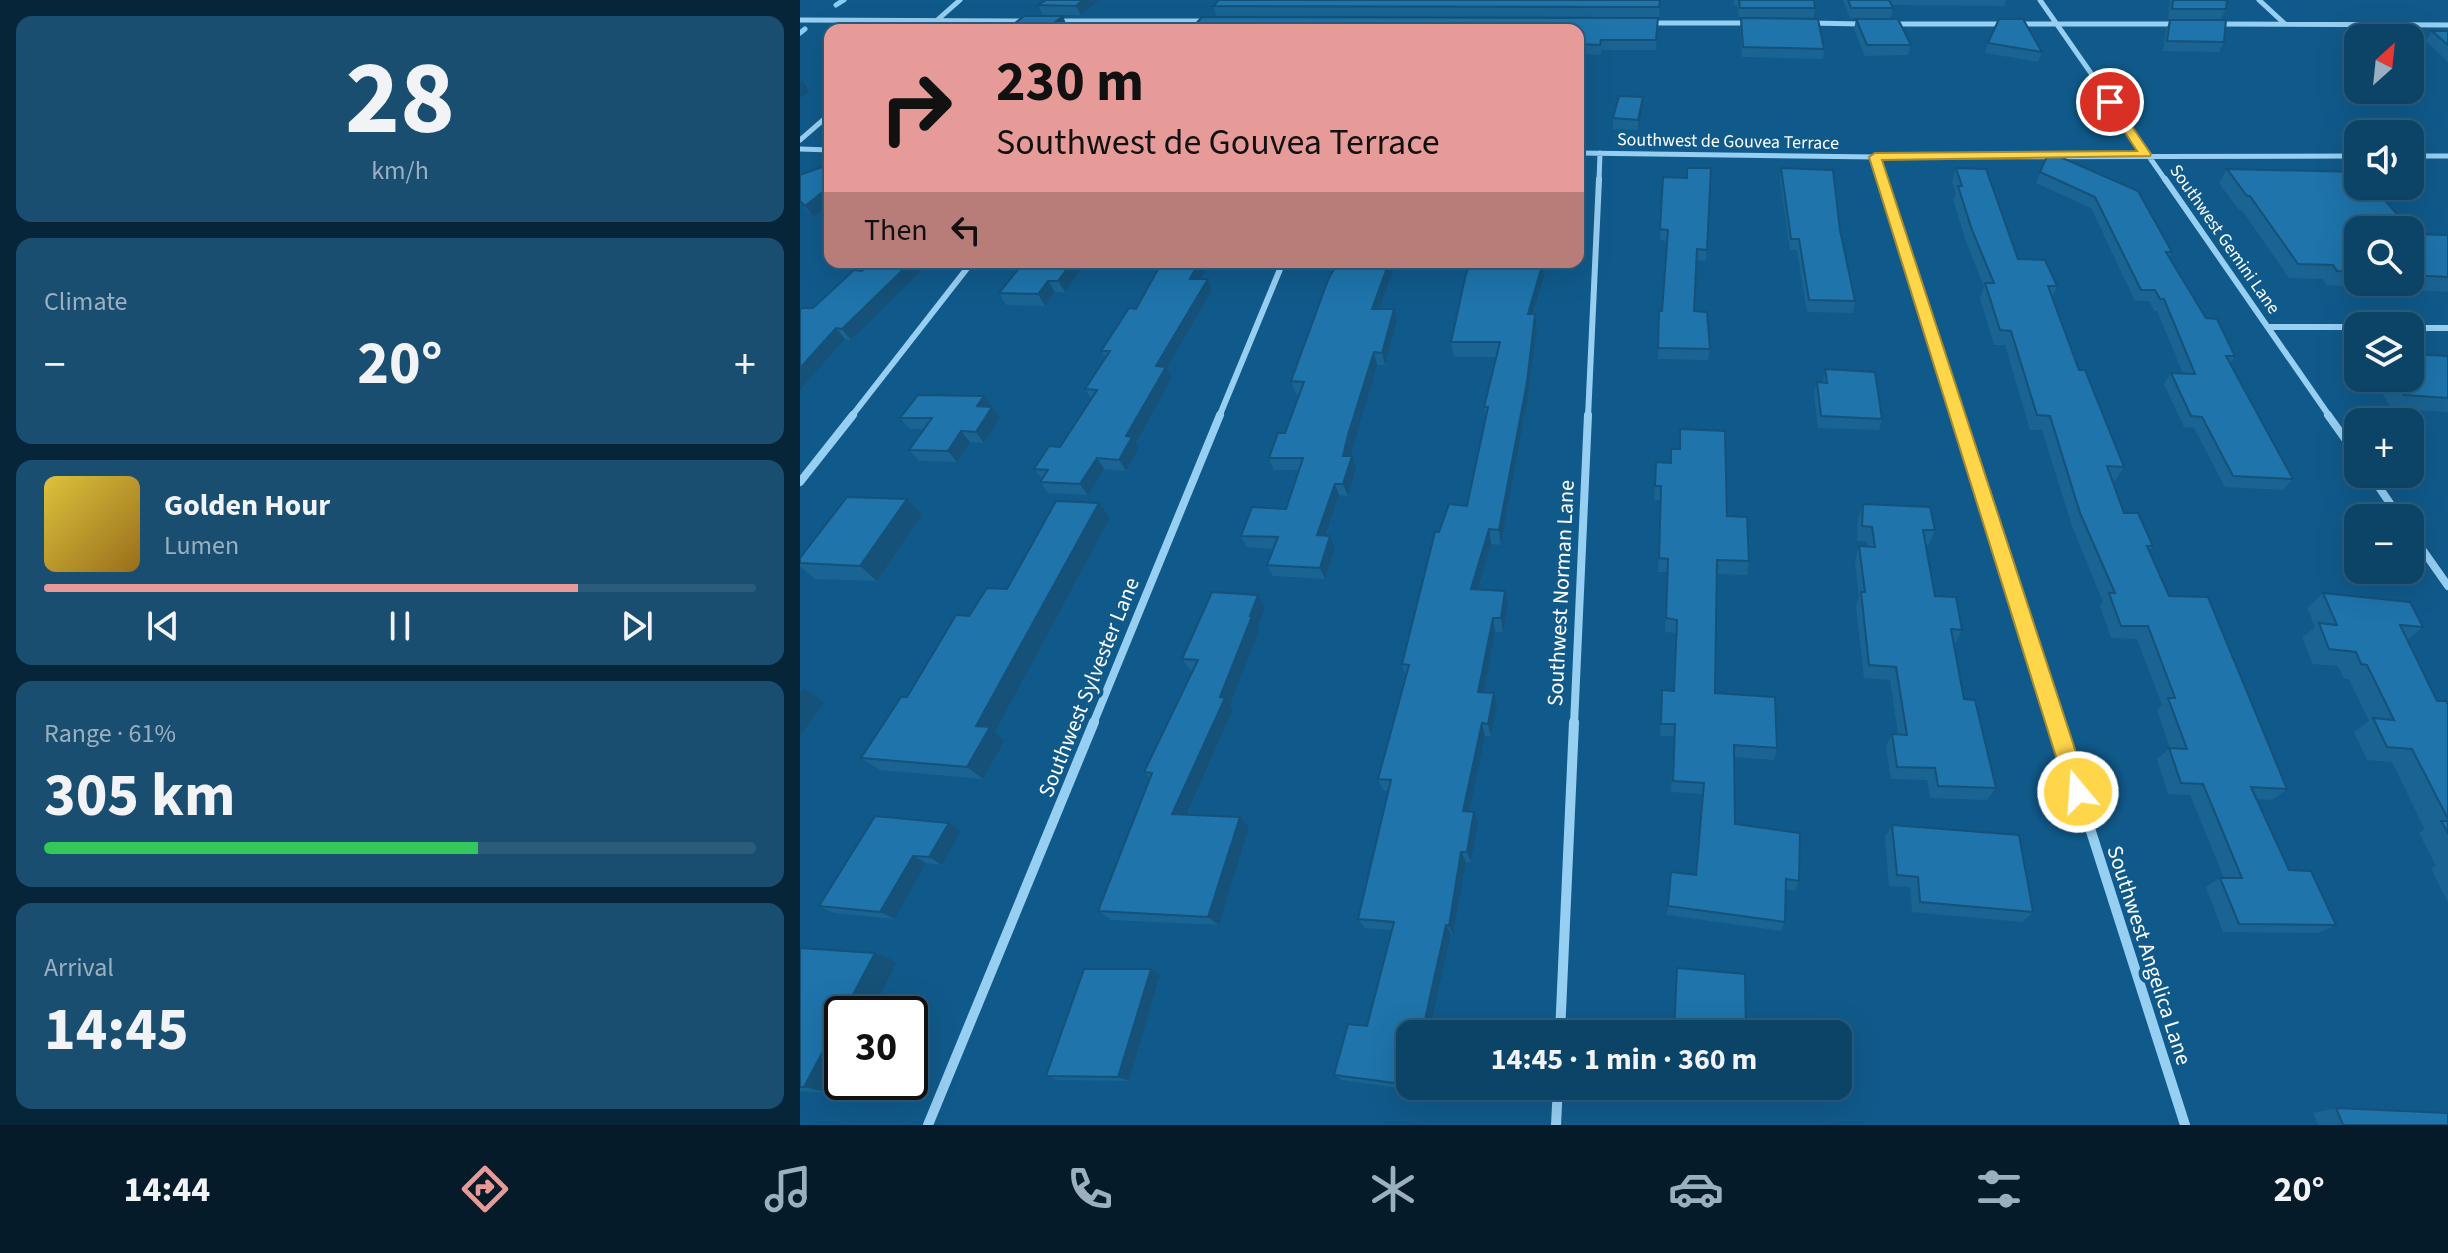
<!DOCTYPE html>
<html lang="en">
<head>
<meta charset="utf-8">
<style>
  :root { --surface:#0c4468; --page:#1a4e71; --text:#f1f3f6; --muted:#9ab0c0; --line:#2c5c7c; --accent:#e69b98 }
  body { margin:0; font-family:"Source Sans 3",sans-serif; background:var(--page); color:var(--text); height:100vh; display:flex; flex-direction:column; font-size:30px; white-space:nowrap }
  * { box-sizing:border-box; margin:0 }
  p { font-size:26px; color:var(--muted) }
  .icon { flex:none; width:44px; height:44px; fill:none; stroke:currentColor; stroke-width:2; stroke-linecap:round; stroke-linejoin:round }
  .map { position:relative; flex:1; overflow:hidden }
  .panel { display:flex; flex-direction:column; gap:16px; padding:16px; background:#072539; width:800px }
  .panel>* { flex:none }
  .guide { position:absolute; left:24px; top:24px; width:760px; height:244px; border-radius:16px; box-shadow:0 8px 32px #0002,0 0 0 2px var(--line); background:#e69b98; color:#111; overflow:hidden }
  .needle { width:52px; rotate:27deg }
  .tools { position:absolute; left:1544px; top:24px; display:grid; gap:16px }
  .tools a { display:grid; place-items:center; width:80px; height:80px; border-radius:16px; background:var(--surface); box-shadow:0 8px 32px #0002,0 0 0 2px var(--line); font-size:40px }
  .speed { position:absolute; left:24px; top:996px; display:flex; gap:16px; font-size:40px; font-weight:700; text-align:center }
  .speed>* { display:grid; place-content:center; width:104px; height:104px; border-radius:50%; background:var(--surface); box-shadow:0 8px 32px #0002,0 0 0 2px var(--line); line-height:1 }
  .speed .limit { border:4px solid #111; border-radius:12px; background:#fff; color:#111 }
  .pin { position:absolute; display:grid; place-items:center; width:68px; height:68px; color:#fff; margin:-34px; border:4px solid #fff; border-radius:50%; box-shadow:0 2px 8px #0007 }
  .me { position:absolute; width:88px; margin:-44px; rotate:342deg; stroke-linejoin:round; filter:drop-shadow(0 0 6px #0008) }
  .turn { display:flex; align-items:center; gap:28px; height:168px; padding:0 40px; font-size:36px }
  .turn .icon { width:104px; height:104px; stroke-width:2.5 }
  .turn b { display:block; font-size:56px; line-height:68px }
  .then { display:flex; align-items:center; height:76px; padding:0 40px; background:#0003; gap:16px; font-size:30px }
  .big { font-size:60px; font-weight:700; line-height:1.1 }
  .panel .tile { flex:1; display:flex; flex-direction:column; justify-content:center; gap:12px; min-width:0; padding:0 28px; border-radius:16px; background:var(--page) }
  .panel .dial { align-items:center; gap:0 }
  .dial b { font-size:104px; line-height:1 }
  .song { display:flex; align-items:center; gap:24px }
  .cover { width:96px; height:96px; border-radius:12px; background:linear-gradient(135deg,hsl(50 70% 55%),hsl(40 70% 35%)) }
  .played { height:8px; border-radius:4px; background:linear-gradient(90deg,var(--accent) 75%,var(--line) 75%) }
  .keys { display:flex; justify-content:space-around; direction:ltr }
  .heat { display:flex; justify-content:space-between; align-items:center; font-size:44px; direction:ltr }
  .charge { height:12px; border-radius:6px; background:linear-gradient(90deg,#34c759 61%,var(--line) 0) }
  .trip { position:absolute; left:596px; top:1020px; width:456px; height:80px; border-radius:16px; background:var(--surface); box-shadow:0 8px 32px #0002,0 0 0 2px var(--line); font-weight:700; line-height:80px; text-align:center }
  .tab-bar { display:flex; height:128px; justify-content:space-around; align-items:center; background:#051b2a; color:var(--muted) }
  .tab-bar .icon { width:56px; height:56px }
  .tab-bar .selected { color:var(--accent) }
  .tab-bar b { font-size:36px; color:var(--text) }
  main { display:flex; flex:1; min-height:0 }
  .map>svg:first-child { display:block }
</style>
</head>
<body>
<main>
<section class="panel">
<div class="tile dial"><b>28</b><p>km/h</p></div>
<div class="tile"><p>Climate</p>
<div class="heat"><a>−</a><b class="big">20°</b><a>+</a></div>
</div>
<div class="tile">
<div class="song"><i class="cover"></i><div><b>Golden Hour</b><p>Lumen</p></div></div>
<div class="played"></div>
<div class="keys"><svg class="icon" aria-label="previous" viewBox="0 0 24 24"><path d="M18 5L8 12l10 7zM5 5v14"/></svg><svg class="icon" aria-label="pause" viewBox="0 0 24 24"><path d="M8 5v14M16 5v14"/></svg><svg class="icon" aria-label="next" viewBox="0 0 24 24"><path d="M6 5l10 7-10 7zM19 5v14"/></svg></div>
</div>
<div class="tile"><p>Range · 61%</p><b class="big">305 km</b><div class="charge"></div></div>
<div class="tile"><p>Arrival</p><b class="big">14:45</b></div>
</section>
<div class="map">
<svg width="1648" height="1125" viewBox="0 0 1648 1125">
  <rect width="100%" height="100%" fill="#105a8b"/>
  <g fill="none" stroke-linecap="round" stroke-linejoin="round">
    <path stroke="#88cdf5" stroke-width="5" d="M36 5 44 0
      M0 33 5 29"/>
    <path stroke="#97cff2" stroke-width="5" d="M1240 0 1366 181
      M1459 0 1485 24
      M0 20 227 21
      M257 21H407
      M849 23H951
      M1009 23 1063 24
      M1093 24H1379
      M1417 24 1648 25
      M126 30 160 0
      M0 140 30 114
      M0 149 30 150
      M778 153 1075 157 1558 156
      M1610 156H1648
      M1075 157 1083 181
      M799 181 800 153"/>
    <path stroke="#97cff2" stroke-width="6" d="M1082 179 1158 417
      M1365 179 1530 417
      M1468 327H1558
      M1610 328H1648
      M51 417 172 262
      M419 417 483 262
      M788 417 799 179"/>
    <path stroke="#97cff2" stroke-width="8" d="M1157 415 1257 724
      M1528 415 1558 457
      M1570 474 1600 518
      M0 482 53 415
      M1610 532 1648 586
      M293 724 420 415
      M774 724 788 415"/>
    <path stroke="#97cff2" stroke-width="10" d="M1256 722 1385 1125
      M760 1034 774 722
      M128 1125 294 722
      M756 1125 758 1086"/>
  </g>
  <path fill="#1a6493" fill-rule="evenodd" d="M246 0H300L281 15H243L238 5Z
    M860 0 859 17 416 16 413 6Z
    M934 0H1014L1015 8 1014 18 939 17 938 6 934 5Z
    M1043 0H1206L1204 6 1091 5 1093 8 1091 18H1050Z
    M1370 0H1427L1426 9 1421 19H1368Z
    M858 18 856 50H801V55L778 54V30Z
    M941 18 1024 49 1023 59 942 57 940 28Z
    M1056 19 1111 45 1108 55 1065 56 1054 29Z
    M1370 20 1424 42 1419 52 1363 51 1366 30Z
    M1632 31H1648V62L1626 41Z
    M1188 43 1242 52 1238 62 1185 53Z
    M843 107 838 130 813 129V118Z
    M1249 152 1372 252 1369 257 1406 318 1435 356 1430 363 1493 479 1483 490 1425 487 1394 428 1384 427 1364 384 1371 373H1383L1357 311H1354L1349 301H1335L1291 208 1236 183Z
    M911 168 906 261 896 260 894 311 910 349 908 360 858 359 859 311H862L867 241 860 240 863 177 886 178Z
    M981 168 1055 301 1053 313 1007 312 997 250H990L980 179Z
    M1156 168 1218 259 1257 286 1252 297 1279 370 1324 467 1315 481H1312L1324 513 1353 546 1349 551 1369 596 1487 789 1472 800 1456 799 1489 870 1536 925 1518 933 1423 932 1406 887 1420 878H1424L1390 795 1368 794 1357 759 1370 748 1357 710 1362 705 1337 639 1311 638 1300 606 1303 602 1272 526 1242 430H1230L1205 345H1194L1180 298 1184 287 1167 244 1153 200 1156 193 1152 182Z
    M1427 169 1558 172V186H1572L1615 234 1648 235V292L1527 285 1523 279 1489 278 1442 210H1439L1419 183ZM1558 230H1610V282H1558Z
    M0 175 14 217 0 203Z
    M71 262H114L121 271 51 340 45 339 0 390V310L13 308Z
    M224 262H286L265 292H255L245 306 206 305 199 293Z
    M362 262H403L406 269 401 279 412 290 367 368 372 378 336 443 339 448 326 471 304 469 288 495 248 493 240 482 242 479 234 469 260 447 291 399 285 389 306 358 301 351 336 309Z
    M596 262 579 309 597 321 585 365H577L552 447 550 456 556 468 548 496 539 495 526 536H530L535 548 525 579 473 576 467 565 473 549 447 547 441 536 486 509 499 470H474L469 458 485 433 500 394H496L491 381Z
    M743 262 744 276 734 314 737 329 728 397 701 545 691 544 678 590 708 605 703 632H695L684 692 697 706 691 736H685L669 811 678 823 671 862H666L653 935 651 934 629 1034H610V1086H650L648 1095 542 1080 534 1075 567 1026 591 930 565 928 558 919 589 791H584L578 779 606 676 602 664 639 532 667 506 686 419 684 407 696 357H654L651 342Z
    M1648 356V412L1592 409 1572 378H1610Z
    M1025 369 1082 419 1079 430 1018 428 1014 393 1017 382H1023Z
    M184 396 200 418 184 443 170 442 157 462 119 461 109 450 124 429H110L100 418Z
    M879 449 927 516 949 561 947 575 917 574 915 693 977 748 974 760 934 757 935 824 999 881 995 891 985 889V922L981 931 867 915 871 872 895 875 903 794 871 792 874 736H860L862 690 874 691 876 633 865 632 868 572H858L860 500H854L856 462 871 463Z
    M299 503 310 518 195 732 205 740 183 779 80 770 61 758 169 616 207 589Z
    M1063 504 1135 530 1129 545H1126L1135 596 1162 630 1155 644H1154L1164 699 1196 788 1187 800 1130 798 1127 780 1091 779 1086 747 1092 734H1098L1090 680 1064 678 1056 606 1059 597 1055 561 1059 546 1068 547 1067 541H1057L1058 519Z
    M122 515 77 581 15 579 0 566V558Z
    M1523 593 1623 627 1607 640 1637 701 1648 705V903L1631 868 1636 866 1619 833 1625 830 1592 762 1567 760 1554 732 1569 721 1549 679H1544L1538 666 1513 664 1502 638 1515 627 1507 608Z
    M458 595 465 608 458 626 460 629 430 705 433 710 387 815 449 828 419 925 311 920 298 911 350 779 344 772 392 672 382 659Z
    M1092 825 1233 912 1222 922 1112 912 1110 887 1089 886 1085 837Z
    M161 831 142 865 126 863 95 919 34 913 19 906Z
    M0 948 97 962 71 1014H42L30 1093 0 1091Z
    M351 969 360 975 329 1081 259 1080 246 1076Z
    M895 1086H946L944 1090Z
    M1536 1108 1648 1125H1518L1513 1113Z"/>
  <path fill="#155178" d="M283 0H300L281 15 276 6Z
    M263 16 267 26 262 30H245Z
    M2 80 9 91 0 98V82Z
    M843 97V107L838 130V120Z
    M30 186V203L14 217 5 206Z
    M111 262H114L121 271 51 340 42 329Z
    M272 262H286L265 292 258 281Z
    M399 262H403L406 269 395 290 390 279Z
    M589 262H596L575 321 572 309Z
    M743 262 744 276 729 329 728 314Z
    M408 279 412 290 367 368 372 378 336 443 339 448 326 471 319 460 326 436 356 366Z
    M248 281 255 292 245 306 238 294Z
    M594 309 597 321 585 365 582 353Z
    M735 314 737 329 728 397 701 545 699 530Z
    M36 328 45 339 0 390V368Z
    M574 352 577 365 547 468 543 456Z
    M184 396 200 418 184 443 176 432 177 406Z
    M161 431 170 442 157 462 148 451Z
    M552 456 556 468 548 496 543 484Z
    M297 458 304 469 288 495 280 484Z
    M535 484 539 495 522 547 517 535Z
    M107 499 122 515 77 581 60 566Z
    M299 503 310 518 195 732 205 740 183 779 167 767 176 726Z
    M689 529 691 544 674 603 671 589Z
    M530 536 535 548 525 579 520 568Z
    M705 591 708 605 703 632 701 618Z
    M458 595 465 608 458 626 460 629 430 705 433 710 382 825 372 814 420 697Z
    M693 618 695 632 682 704 678 692Z
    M4 688 24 702 0 736V694Z
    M694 693 697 706 691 736 688 724Z
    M682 723 685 736 667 822 663 811Z
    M674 812 678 823 671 862 667 852Z
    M440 817 449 828 419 925 408 917Z
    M149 823 161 831 142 865 129 857Z
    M661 852 666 862 653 935 649 926Z
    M113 856 126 863 95 919 80 912Z
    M646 925 651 934 629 1034 622 1033Z
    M75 953 97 962 71 1014H43Z
    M351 969 360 975 329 1081 318 1077Z
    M42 1016V1069L30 1093 4 1087Z
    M643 1086H650L648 1095 643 1090Z"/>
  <path fill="#1e74ab" stroke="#155178" stroke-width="2" d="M246 0H283L276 6 238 5Z
    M419 0H860L859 7 413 6Z
    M939 0H1014L1015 8H940Z
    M1048 0H1089L1093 8H1051Z
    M1373 0H1427L1426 9H1372Z
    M224 16H263L245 30H206Z
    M402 17 858 18 856 40H801L800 45 778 44V30H390Z
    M941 18 1018 19 1024 49 943 47Z
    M1056 19H1098L1111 45H1067Z
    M1199 19H1223L1242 52 1188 43Z
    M1370 20H1426L1424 42 1367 41Z
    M1632 31H1648V45Z
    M819 96 843 97 838 120 813 118Z
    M1249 152 1338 191 1372 252H1366L1406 318 1417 319 1435 356H1426L1493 479 1433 476 1402 417 1391 416 1371 373 1395 374 1364 299H1360L1355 290H1341L1295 197 1240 172Z
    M30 164V186L5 206 0 201V175Z
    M887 168H911L907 250 897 249 894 311 907 312 910 349 858 348 859 311H862L868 230 860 229 863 177 887 178Z
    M981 168 1033 170 1040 230 1055 301 1009 300 999 239H991Z
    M1156 168 1186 169 1218 259 1245 260 1257 286H1248L1279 370H1285L1324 467 1307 466 1324 513H1338L1353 546H1347L1369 596 1408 597 1487 789 1451 787 1489 870 1511 871 1536 925 1439 924 1420 878H1442L1403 784 1381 783 1369 748 1387 749 1368 698H1375L1348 626H1321L1309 593H1315L1280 513 1250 416 1237 415 1211 331 1200 330 1185 283H1194L1172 230 1158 186H1162Z
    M1427 169 1558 172V186H1572L1615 234 1648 235V277L1610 275V230H1558V272L1537 271 1533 265 1498 264 1450 196H1447Z
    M71 262H111L42 329 36 328 0 368V310L2 308H13L54 270 62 271Z
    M224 262H272L258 281H248L238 294 199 293Z
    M362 262H399L390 279H408L356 366 366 367 326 436 332 437 319 460 297 458 280 484 240 482 248 470 234 469 249 446 260 447 297 390 285 389 310 351H301L329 308 336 309Z
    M538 262H589L572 309H594L582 353 574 352 548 435 543 456H552L543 484H535L517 535 530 536 520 568 467 565 478 537 441 536 452 507 486 509 503 458H469L478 433H485L504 382 491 381 528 280Z
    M670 262H743L728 314H735L727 382 699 530 689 529 671 589 705 591 701 618H693L678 692 694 693 688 724 682 723 663 811 674 812 667 852H661L649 926 646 925 622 1033 629 1034H610V1085L534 1075 548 1024 567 1026 594 922 558 919 591 780 578 779 609 665 602 664 635 532H639L649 504 667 506 688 407H684L700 342H651L665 278Z
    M1610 354 1648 356V398L1604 395 1592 378H1610Z
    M1025 369 1075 372 1082 419 1021 416 1017 382 1027 383Z
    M118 395 184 396 177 406 192 407 176 432 161 431 148 451 109 450 132 418H100Z
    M880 429 925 431 927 516 947 517 949 561 917 560 915 693 975 697 977 748 934 745 935 824 1000 833 999 881 986 879 985 922 868 906 871 872 896 875 904 783 873 781 875 724H861L862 690 874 691 877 620 866 618 868 559 859 558 861 486H855L856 462 871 463V449H880Z
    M47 497 107 499 60 566 0 563V558Z
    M256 501 299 503 176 726 190 727 167 767 61 758 101 697H107L156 615 169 616 187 588 207 589Z
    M1063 504 1130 507 1135 530H1123L1135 596 1156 597 1162 630 1151 629 1164 699 1175 700 1196 788 1138 786 1135 768 1097 767 1092 734 1107 735 1096 667 1069 665 1061 592H1065L1059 546 1075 547 1072 527 1062 526Z
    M412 592 458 595 450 616H452L420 697 425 698 372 814 440 817 408 917 298 911 352 773 344 772 398 660 382 659Z
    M1523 593 1610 602 1623 627 1600 625 1637 701H1646L1648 705V819L1612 749 1587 747 1573 718 1594 720 1567 665 1561 664 1556 652 1529 649 1519 623 1537 625Z
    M75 816 149 823 129 857 113 856 80 912 19 906Z
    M1641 821H1648V833Z
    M1092 825 1219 835 1233 912 1120 902 1118 877 1097 875Z
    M0 948 75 953 4 1087H0Z
    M877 968 945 974 946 1034H874Z
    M284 969H351L318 1077 246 1076Z
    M614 1086H643V1090Z
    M1536 1108 1648 1113V1125H1543Z"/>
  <path fill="#ffd54a" stroke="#a68a30" stroke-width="2" d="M1307 100H1314L1351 154 1350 156 1082 160 1289 792 1286 799 1278 803 1271 799 1267 792 1069 157 1075 153 1337 151 1305 102Z"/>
  <g text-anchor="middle" stroke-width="8" stroke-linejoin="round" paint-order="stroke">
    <g font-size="18" fill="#fff" stroke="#105a8b">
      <text transform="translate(928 141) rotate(1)" y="6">Southwest de Gouvea Terrace</text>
      <text transform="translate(1425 239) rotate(55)" y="6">Southwest Gemini Lane</text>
    </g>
    <g font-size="22" fill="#fff" stroke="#105a8b">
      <text transform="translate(760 593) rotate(-87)" y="8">Southwest Norman Lane</text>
      <text transform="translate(288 687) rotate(-68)" y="8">Southwest Sylvester Lane</text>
      <text transform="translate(1350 955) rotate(72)" y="8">Southwest Angelica Lane</text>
    </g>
  </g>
</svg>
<div class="tools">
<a><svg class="needle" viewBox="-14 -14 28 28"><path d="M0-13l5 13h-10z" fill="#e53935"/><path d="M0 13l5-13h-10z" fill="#9ab0c0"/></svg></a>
<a><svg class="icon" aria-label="sound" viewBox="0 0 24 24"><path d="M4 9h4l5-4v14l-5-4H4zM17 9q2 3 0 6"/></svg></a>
<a><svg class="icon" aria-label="search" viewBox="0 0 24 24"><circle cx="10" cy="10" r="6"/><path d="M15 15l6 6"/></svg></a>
<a><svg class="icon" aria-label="layers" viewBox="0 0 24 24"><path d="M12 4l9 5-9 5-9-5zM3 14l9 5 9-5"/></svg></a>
<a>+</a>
<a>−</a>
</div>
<div class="speed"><div class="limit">30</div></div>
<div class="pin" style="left:1310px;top:102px;background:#d93025"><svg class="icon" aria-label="arrive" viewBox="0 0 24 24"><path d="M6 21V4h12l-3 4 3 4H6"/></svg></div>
<svg class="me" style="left:1278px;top:792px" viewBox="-20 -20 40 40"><circle r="17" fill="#ffd54a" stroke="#fff" stroke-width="3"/><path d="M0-11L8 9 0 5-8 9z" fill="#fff"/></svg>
<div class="trip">14:45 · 1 min · 360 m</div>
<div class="guide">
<div class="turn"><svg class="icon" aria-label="right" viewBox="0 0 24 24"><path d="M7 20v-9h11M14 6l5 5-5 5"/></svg><div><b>230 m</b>Southwest de Gouvea Terrace</div></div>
<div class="then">Then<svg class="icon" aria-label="left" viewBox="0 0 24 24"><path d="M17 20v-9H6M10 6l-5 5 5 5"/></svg></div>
</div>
</div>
</main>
<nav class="tab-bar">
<b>14:44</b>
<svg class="icon selected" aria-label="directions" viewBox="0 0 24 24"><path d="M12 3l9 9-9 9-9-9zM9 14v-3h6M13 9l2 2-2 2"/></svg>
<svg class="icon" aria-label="music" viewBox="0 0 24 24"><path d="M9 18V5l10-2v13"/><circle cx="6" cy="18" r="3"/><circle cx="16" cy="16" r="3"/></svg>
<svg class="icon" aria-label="phone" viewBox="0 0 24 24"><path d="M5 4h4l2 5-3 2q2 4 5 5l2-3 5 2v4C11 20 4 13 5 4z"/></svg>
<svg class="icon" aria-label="climate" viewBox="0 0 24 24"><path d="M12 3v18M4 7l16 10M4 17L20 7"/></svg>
<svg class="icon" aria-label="car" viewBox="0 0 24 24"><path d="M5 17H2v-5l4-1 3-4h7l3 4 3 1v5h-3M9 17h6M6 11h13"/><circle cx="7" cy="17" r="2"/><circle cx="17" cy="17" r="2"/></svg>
<svg class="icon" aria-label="filters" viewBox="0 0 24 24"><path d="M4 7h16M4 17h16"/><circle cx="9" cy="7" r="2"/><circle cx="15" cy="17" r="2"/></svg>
<b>20°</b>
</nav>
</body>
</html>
